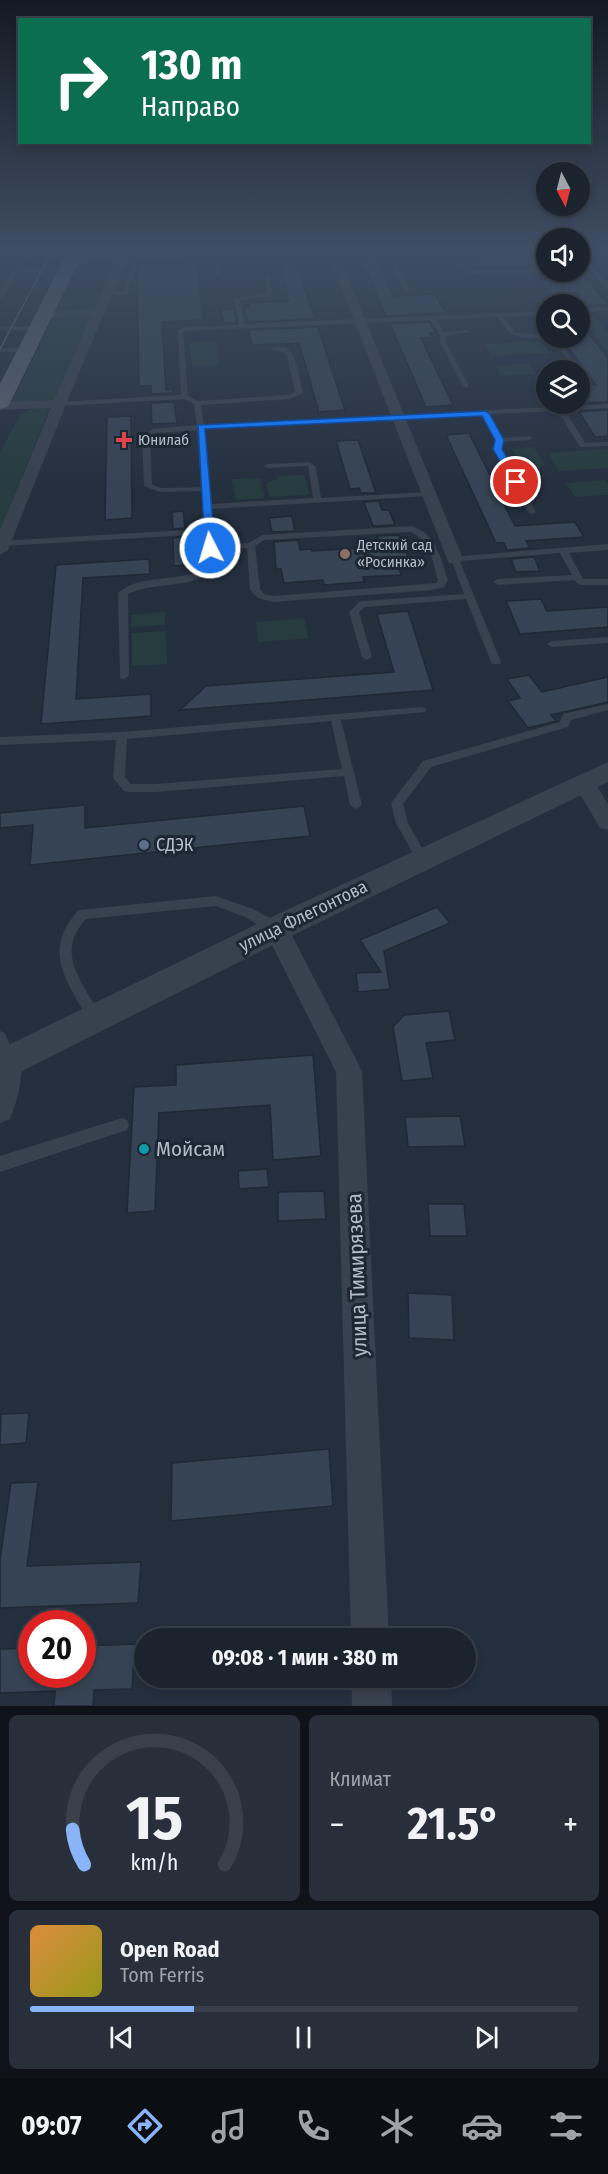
<!DOCTYPE html>
<html lang="ru">
<head>
<meta charset="utf-8">
<style>
  :root { --surface:#1b232e; --page:#282f3a; --text:#f1f3f6; --muted:#a0a4aa; --line:#39404a; --accent:#8ab4f8 }
  body { margin:0; font-family:"Fira Sans Condensed",sans-serif; background:var(--page); color:var(--text); height:100vh; display:flex; flex-direction:column; font-size:22px; white-space:nowrap }
  * { box-sizing:border-box; margin:0 }
  p { font-size:20px; color:var(--muted) }
  .icon { flex:none; width:33px; height:33px; fill:none; stroke:currentColor; stroke-width:2; stroke-linecap:round; stroke-linejoin:round }
  .map { position:relative; height:1706px; overflow:hidden }
  .panel { display:flex; flex-direction:column; gap:9px; padding:9px; background:#0f1319; flex:1 }
  .panel>* { flex:none }
  .guide { position:absolute; left:18px; top:18px; width:573px; height:126px; border-radius:0px; box-shadow:0 3px 9px #0003,0 0 0 2px var(--line); background:#0b6e4f; color:#fff; overflow:hidden }
  .needle { width:39px; rotate:173deg }
  .controls { position:absolute; left:536px; top:162px; display:grid; gap:12px }
  .controls a { display:grid; place-items:center; width:54px; height:54px; border-radius:50%; background:var(--surface); box-shadow:0 3px 9px #0003,0 0 0 2px var(--line); font-size:30px }
  .speed { position:absolute; left:18px; top:1610px; display:flex; gap:12px; font-size:30px; font-weight:700; text-align:center }
  .speed>* { display:grid; place-content:center; width:78px; height:78px; border-radius:50%; background:var(--surface); box-shadow:0 3px 9px #0003,0 0 0 2px var(--line); line-height:1 }
  .speed .limit { border:9px solid #d22; background:#fff; color:#111 }
  .pin { position:absolute; display:grid; place-items:center; width:51px; height:51px; color:#fff; margin:-26px; border:3px solid #fff; border-radius:50%; box-shadow:0 2px 6px #0007 }
  .me { position:absolute; width:66px; margin:-33px; rotate:355deg; stroke-linejoin:round; filter:drop-shadow(0 0 4px #0008) }
  .turn { display:flex; align-items:center; gap:21px; height:126px; padding:0 24px; font-size:27px }
  .turn .icon { width:78px; height:78px; stroke-width:2.5 }
  .turn b { display:block; font-size:42px; line-height:51px }
  .big { font-size:45px; font-weight:700; line-height:1.1 }
  .panel .card { flex:1; display:flex; flex-direction:column; justify-content:center; gap:9px; min-width:0; padding:0 21px; border-radius:9px; background:var(--page) }
  .panel .dial { align-items:center; gap:0 }
  .dial svg { height:156px; overflow:visible; fill:none; stroke:var(--line); stroke-width:7; stroke-linecap:round; text-anchor:middle }
  .dial text { fill:var(--text); stroke:none }
  .song { display:flex; align-items:center; gap:18px }
  .cover { width:72px; height:72px; border-radius:9px; background:linear-gradient(135deg,hsl(30 70% 55%),hsl(60 70% 35%)) }
  .played { height:6px; border-radius:3px; background:linear-gradient(90deg,var(--accent) 30%,var(--line) 30%) }
  .keys { display:flex; justify-content:space-around; direction:ltr }
  .heat { display:flex; justify-content:space-between; align-items:center; font-size:33px; direction:ltr }
  .panel .tiles { flex:1; display:grid; gap:9px; grid-template-columns:1fr 1fr }
  .card:last-child { grid-column:span 2 }
  .trip { position:absolute; left:134px; top:1628px; width:342px; height:60px; border-radius:30px; background:var(--surface); box-shadow:0 3px 9px #0003,0 0 0 2px var(--line); font-weight:700; line-height:60px; text-align:center }
  .tab-bar { display:flex; height:96px; justify-content:space-around; align-items:center; background:#0b0e12; color:var(--muted) }
  .tab-bar .icon { width:42px; height:42px }
  .tab-bar .active { color:var(--accent) }
  .tab-bar b { font-size:27px; color:var(--text) }
  .map>svg:first-child { display:block }
</style>
</head>
<body>
<div class="map">
<svg width="608" height="1706" viewBox="0 0 608 1706">
  <rect width="100%" height="100%" fill="#242f3e"/>
  <path fill="#263c3f" d="M85 289 101 294 97 310 56 311C65 298 69 289 85 289Z
    M93 316 60 398 53 401 11 403 53 320 58 317Z
    M594 316 608 333V352L580 317Z
    M216 341 219 365 192 366 189 343Z
    M541 341 550 353 492 356 484 344Z
    M529 364 535 374 501 375 495 365Z
    M50 407 5 519 0 532V452L21 413 36 408Z
    M534 447 544 464 534 474 525 473 512 449Z
    M608 449V468L559 471 548 453Z
    M304 475 309 493 307 495 270 497 266 485 270 481 278 479 277 476Z
    M260 478 264 498 236 500 232 479Z
    M605 480 608 485V495L575 497 566 483Z
    M165 612V625L131 627V615Z
    M304 618 308 638 258 642 256 622Z
    M166 631 167 664 132 666V633Z"/>
  <path fill="#364354" stroke="#1f2835" stroke-width="1.5" d="M357 251H372L394 296 435 294 446 313 386 316Z
    M466 251H528L540 266 477 268Z
    M196 262 204 320 162 322 166 390 173 389V393L151 394V386H139L137 273 139 264Z
    M279 263H296L315 319 247 322 244 308H249L248 303 289 301Z
    M579 270 608 304 579 306V293L550 294 539 280 579 278Z
    M221 309H234L236 323H224Z
    M579 321 608 358V402L579 403V386L596 385 561 338H579Z
    M429 322 436 332 430 333 432 337 421 338 453 405 426 407 390 324Z
    M318 327 345 410 319 412 299 343 252 345 249 330Z
    M174 402 177 423 152 424 151 403Z
    M608 410V436L595 437 579 412Z
    M131 416 132 518 105 520 107 417Z
    M469 433 515 526 575 522 584 537 526 541 530 548 507 550 504 543H496L446 435Z
    M358 440 376 493H361L359 488 350 489 336 441Z
    M379 501 382 510H389L395 525 373 526 364 502Z
    M183 511 185 528 173 529 172 512Z
    M292 516 295 531 272 532 269 518Z
    M399 535 409 560 397 561 401 575 363 577 364 582 324 585 323 580 284 583 281 569H276L274 542 298 540 300 550 311 549 312 551 360 548 359 546 371 545 370 542 379 541 377 536Z
    M186 537 190 565 174 566 173 538Z
    M534 557 540 571 516 572 511 559Z
    M149 559 150 574 83 578 76 699 151 694V716L41 724 56 565Z
    M541 599 547 611 608 607V627L520 634 506 601Z
    M408 611 433 690 180 710 206 686 394 672 377 614Z
    M529 675 542 692 608 677V702L551 715 556 721 528 728 508 701 520 698 507 679Z
    M85 805V828L304 806 310 836 30 865 33 825 0 828V813Z
    M437 907 450 923 384 951 390 989 358 992 356 973 381 972 360 940Z
    M449 1011 455 1040 426 1043 433 1078 402 1081 393 1027 404 1015Z
    M313 1055 321 1156 273 1160 270 1105 159 1113 155 1211 127 1213 134 1087 176 1085V1065Z
    M460 1116 465 1146 408 1147 405 1117Z
    M267 1169 269 1187 239 1189 238 1171Z
    M324 1191 326 1219 278 1221V1192Z
    M428 1204H464L467 1236H430Z
    M408 1293 452 1295 454 1340 409 1338Z
    M29 1413 26 1443 0 1445 1 1414Z
    M329 1449 333 1506 171 1521 172 1463Z
    M38 1482 27 1566 141 1562 138 1603 0 1608V1560L11 1483Z
    M135 1644 132 1689 94 1690 93 1706H54L55 1691 0 1693V1649L32 1648V1674H82V1646Z"/>
  <g fill="none" stroke-linecap="round" stroke-linejoin="round">
    <path fill="#38414e" fill-rule="evenodd" d="M31 251H37C32 258 25 261 20 268L67 267 70 269 67 271 18 272 3 297 0 299V292L18 263 0 262V258C13 259 23 262 31 251Z
      M217 251 220 253 221 274 218 276 215 274 214 253Z
      M388 251H394L401 264 399 270 409 291H405L393 270 395 264Z
      M450 251H456L469 270 546 268 547 272 467 274Z
      M537 251H543L546 255V260Z
      M579 253 608 284V290L579 258Z
      M134 256 139 257 128 294 105 295 107 292 124 291Z
      M267 275 270 277 272 295 240 300 245 324 546 311V315L503 317 516 333 546 335V338H549L546 339C520 337 513 341 497 317L436 320 444 332 467 330 470 332 447 336 445 340 469 386 466 388 463 386 439 340 441 336 430 320 186 331 183 332 188 396 198 401 288 395 295 392 287 355 283 352 272 350 271 349C297 337 298 376 303 393L289 399 201 405 204 425 608 404V408L565 410 585 443 608 442V446L580 447 558 411 489 414 501 438 529 436 533 438 529 440 503 442 502 449 536 512 532 514 528 512 494 449 495 440 482 415 205 429 211 504 313 498 308 466 268 468 264 466 268 464 310 462 316 467 321 498 427 492 431 494 427 496 211 509 214 545 249 543 262 535 411 526C437 534 440 557 448 580L444 587 433 590 273 602 258 598 250 590 247 548 214 550 213 570C191 590 154 581 128 594L129 676 124 679 120 678 118 593C141 573 178 583 205 569V534L3 546 0 545V541L204 529 202 491 160 492 144 486 142 437 153 429 197 425 194 404 184 399 59 406 55 404 59 402 181 395 178 330 185 327 239 325 234 299 267 293 264 277ZM197 430 201 487 161 488 152 485 150 438 155 433ZM410 532C430 539 433 562 438 580L437 583 273 596 264 594 260 589 255 546 264 540Z
      M608 307V311L579 313V309Z
      M0 326 36 327 39 329 36 331 0 330Z
      M551 338H557L580 369V371L575 370Z
      M0 348H26L29 350 26 352H0Z
      M608 544V550L569 553 583 579H608V585H580L574 580 498 585 493 582 498 579 572 575 560 553 460 561 501 662 500 664H492L491 662 466 599 365 607 359 612 372 657 367 660 362 657 349 612 359 602 362 601 464 594 451 559 452 557Z
      M608 637V643L552 647 547 644 552 641Z
      M608 704V710L571 720 568 727 431 767 403 804 408 823 428 859 426 862H418L396 823 391 803 423 761 560 722 563 714Z
      M421 707 425 708 426 710 425 712 341 720 362 805 356 809 350 805 344 776 156 792H128L124 791 113 778 116 740 0 745V737L122 732ZM331 721 342 769 156 784H131L125 777 127 739Z
      M216 896 253 909 280 924 281 928 280 932 275 933 270 932 245 917 216 906 86 919C53 955 85 984 102 1019L100 1023 95 1025 90 1023C68 982 40 951 79 910Z
      M0 1031 5 1033 17 1061 15 1066 10 1067 5 1066 0 1054Z
      M122 1118 127 1120 129 1125 127 1130 0 1172V1156Z"/>
    <path fill="#38414e" fill-rule="evenodd" d="M120 251H130L129 254 267 251 262 254 126 261 66 404 8 550 0 555V530L51 408 0 410V402L54 400 91 316 44 318 38 315 44 312 94 309 115 261 72 263 67 260 72 257 118 255Z
      M327 251H337L463 559 461 563H449L447 559Z
      M584 774 591 777 608 804V830L600 828 573 782 577 777Z
      M276 919 285 922 362 1071 389 1638H351L336 1072 264 929 267 922Z
      M10 1049 19 1052C26 1067 17 1104 10 1119L0 1123V1054Z
      M351 1677H391L392 1706H352Z"/>
    <path fill="#38414e" fill-rule="evenodd" d="M608 762V782L287 938 0 1082V1049L265 920Z"/>
    <path fill="#56606e" fill-rule="evenodd" d="M68 251H84L10 403 7 407 0 409V384Z"/>
    <path stroke="#5a6575" stroke-width="1.5" d="M0 349 52 251"/>
  </g>
  <linearGradient id="sky" x2="0" y2="1"><stop stop-color="#141a22"/><stop offset="0.51" stop-color="#3f4d63"/><stop offset="1" stop-color="#3f4d63" stop-opacity="0"/></linearGradient>
  <rect width="608" height="490" fill="url(#sky)"/>
  <path fill="#1a73e8" stroke="#114b97" stroke-width="1.5" d="M485 411 489 413 504 440 502 449 520 482 519 484H513L493 449 495 440 482 416 205 429 215 548 210 551 205 548 198 425Z"/>
  <path fill="#e0444e" stroke="#1d2633" stroke-width="2" d="M121 431h6v6h6v6h-6v6h-6v-6h-6v-6h6z"/>
  <circle fill="#8d6e63" stroke="#1d2633" stroke-width="2" cx="345" cy="554" r="6"/>
  <circle fill="#5c6f8a" stroke="#1d2633" stroke-width="2" cx="144" cy="845" r="6"/>
  <circle fill="#0f9aa8" stroke="#1d2633" stroke-width="2" cx="144" cy="1149" r="6"/>
  <g text-anchor="middle" stroke-width="6" stroke-linejoin="round" paint-order="stroke">
    <g font-size="15" fill="#b4bcc9" stroke="#1d2633" text-anchor="start">
      <text x="138" y="445">Юнилаб</text>
      <text x="357" y="550">Детский сад<tspan x="357" dy="17">«Росинка»</tspan></text>
    </g>
    <g font-size="18" fill="#b4bcc9" stroke="#1d2633" text-anchor="start">
      <text x="156" y="851">СДЭК</text>
    </g>
    <g font-size="18" fill="#b4bcc9" stroke="#1d2633">
      <text transform="translate(303 916) rotate(-26)" y="6">улица Флегонтова</text>
    </g>
    <g font-size="21" fill="#b4bcc9" stroke="#1d2633" text-anchor="start">
      <text x="156" y="1156">Мойсам</text>
    </g>
    <g font-size="21" fill="#b4bcc9" stroke="#1d2633">
      <text transform="translate(357 1275) rotate(-92)" y="7">улица Тимирязева</text>
    </g>
  </g>
</svg>
<div class="controls">
<a><svg class="needle" viewBox="-14 -14 28 28"><path d="M0-13l5 13h-10z" fill="#e53935"/><path d="M0 13l5-13h-10z" fill="#a0a4aa"/></svg></a>
<a><svg class="icon" aria-label="sound" viewBox="0 0 24 24"><path d="M4 9h4l5-4v14l-5-4H4zM17 9q2 3 0 6"/></svg></a>
<a><svg class="icon" aria-label="search" viewBox="0 0 24 24"><circle cx="10" cy="10" r="6"/><path d="M15 15l6 6"/></svg></a>
<a><svg class="icon" aria-label="layers" viewBox="0 0 24 24"><path d="M12 4l9 5-9 5-9-5zM3 14l9 5 9-5"/></svg></a>
</div>
<div class="speed"><div class="limit">20</div></div>
<div class="pin" style="left:516px;top:482px;background:#d93025"><svg class="icon" aria-label="arrive" viewBox="0 0 24 24"><path d="M6 21V4h12l-3 4 3 4H6"/></svg></div>
<svg class="me" style="left:210px;top:548px" viewBox="-20 -20 40 40"><circle r="17" fill="#1a73e8" stroke="#fff" stroke-width="3"/><path d="M0-11L8 9 0 5-8 9z" fill="#fff"/></svg>
<div class="trip">09:08 · 1 мин · 380 m</div>
<div class="guide">
<div class="turn"><svg class="icon" aria-label="right" viewBox="0 0 24 24"><path d="M7 20v-9h11M14 6l5 5-5 5"/></svg><div><b>130 m</b>Направо</div></div>
</div>
</div>
<section class="panel">
<div class="tiles">
<div class="card dial"><svg viewBox="0 0 100 80">
<path d="M14 69A42 42 0 1 1 86 69"/>
<path d="M14 69A42 42 0 0 1 8 51" stroke="#8ab4f8"/>
<text x="50" y="56" font-size="32" font-weight="700">15</text>
<text x="50" y="72" font-size="11">km/h</text>
</svg></div>
<div class="card"><p>Климат</p>
<div class="heat"><a>−</a><b class="big">21.5°</b><a>+</a></div>
</div>
<div class="card">
<div class="song"><i class="cover"></i><div><b>Open Road</b><p>Tom Ferris</p></div></div>
<div class="played"></div>
<div class="keys"><svg class="icon" aria-label="previous" viewBox="0 0 24 24"><path d="M18 5L8 12l10 7zM5 5v14"/></svg><svg class="icon" aria-label="pause" viewBox="0 0 24 24"><path d="M8 5v14M16 5v14"/></svg><svg class="icon" aria-label="next" viewBox="0 0 24 24"><path d="M6 5l10 7-10 7zM19 5v14"/></svg></div>
</div>
</div>
</section>
<nav class="tab-bar">
<b>09:07</b>
<svg class="icon active" aria-label="directions" viewBox="0 0 24 24"><path d="M12 3l9 9-9 9-9-9zM9 14v-3h6M13 9l2 2-2 2"/></svg>
<svg class="icon" aria-label="music" viewBox="0 0 24 24"><path d="M9 18V5l10-2v13"/><circle cx="6" cy="18" r="3"/><circle cx="16" cy="16" r="3"/></svg>
<svg class="icon" aria-label="phone" viewBox="0 0 24 24"><path d="M5 4h4l2 5-3 2q2 4 5 5l2-3 5 2v4C11 20 4 13 5 4z"/></svg>
<svg class="icon" aria-label="climate" viewBox="0 0 24 24"><path d="M12 3v18M4 7l16 10M4 17L20 7"/></svg>
<svg class="icon" aria-label="car" viewBox="0 0 24 24"><path d="M5 17H2v-5l4-1 3-4h7l3 4 3 1v5h-3M9 17h6M6 11h13"/><circle cx="7" cy="17" r="2"/><circle cx="17" cy="17" r="2"/></svg>
<svg class="icon" aria-label="filters" viewBox="0 0 24 24"><path d="M4 7h16M4 17h16"/><circle cx="9" cy="7" r="2"/><circle cx="15" cy="17" r="2"/></svg>
</nav>
</body>
</html>
